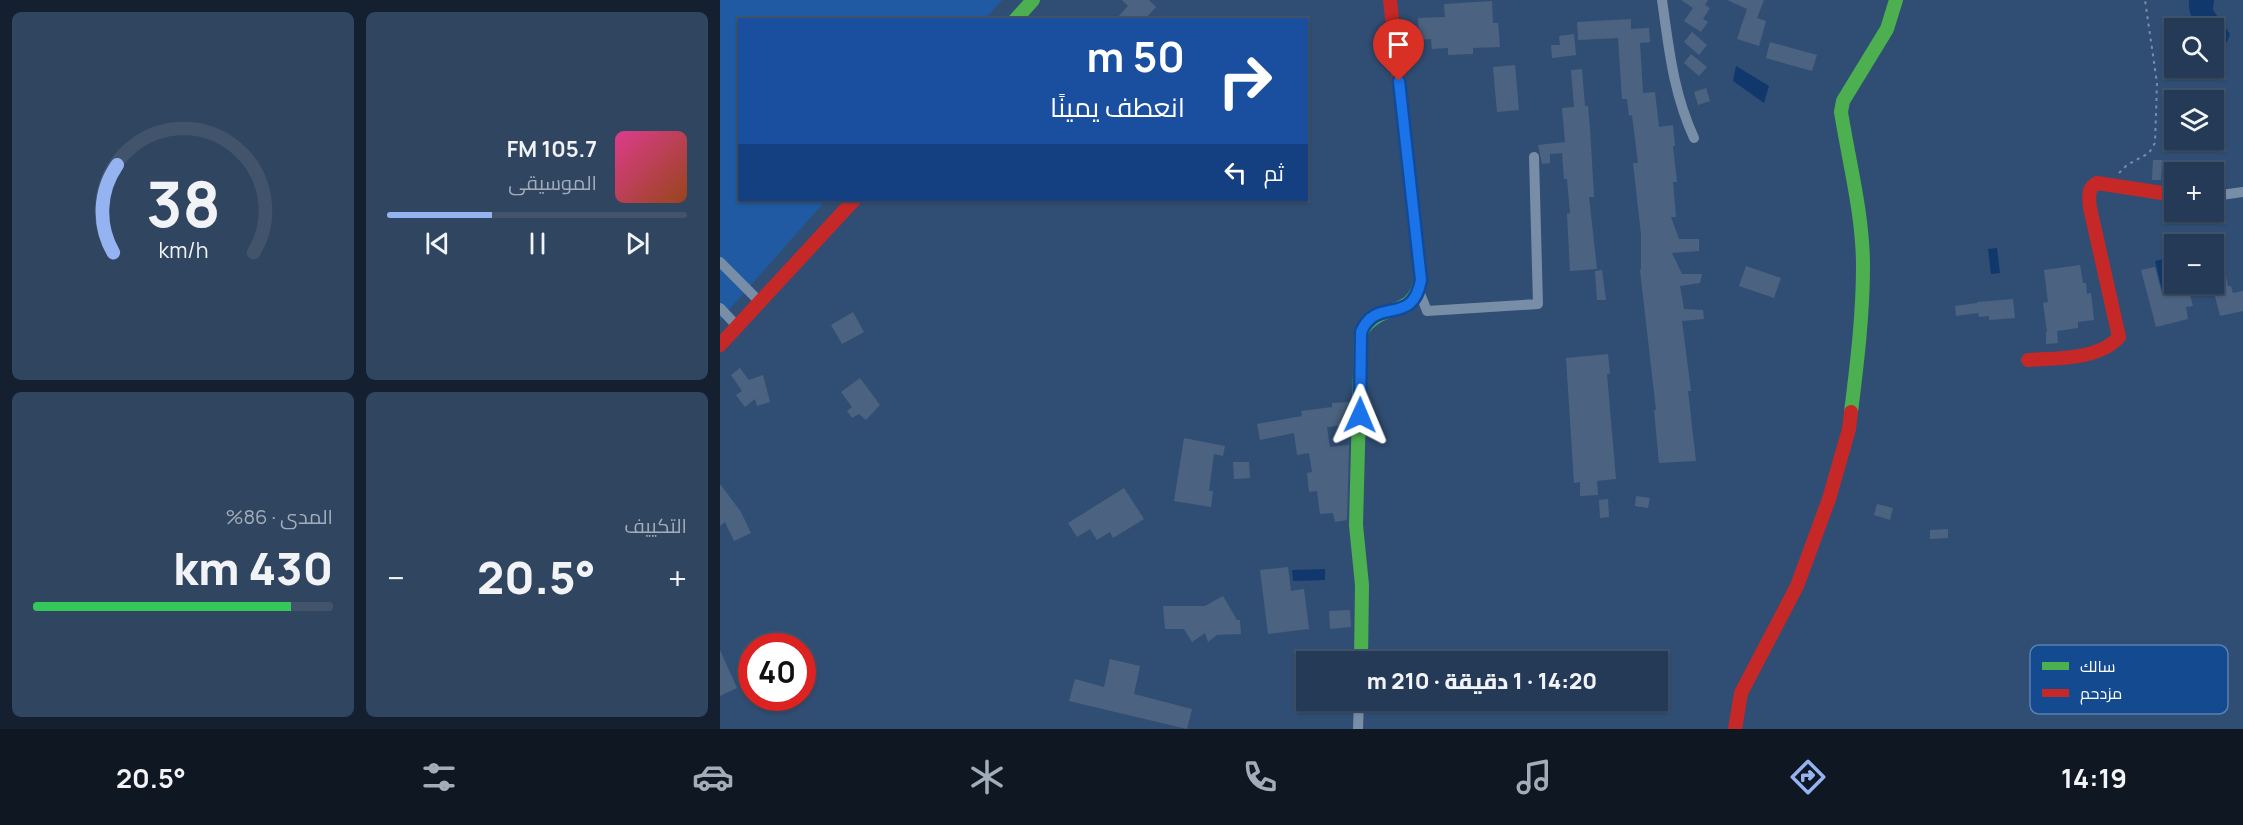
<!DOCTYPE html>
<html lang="ar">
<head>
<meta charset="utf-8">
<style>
  :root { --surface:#243a56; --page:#304560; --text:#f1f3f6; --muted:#a3adb9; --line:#41546c; --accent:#95b2f1 }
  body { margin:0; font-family:Manrope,Cairo,sans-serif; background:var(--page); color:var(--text); direction:rtl; height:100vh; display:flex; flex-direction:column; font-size:22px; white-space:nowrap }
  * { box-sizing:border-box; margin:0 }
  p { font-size:20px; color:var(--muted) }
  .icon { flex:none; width:33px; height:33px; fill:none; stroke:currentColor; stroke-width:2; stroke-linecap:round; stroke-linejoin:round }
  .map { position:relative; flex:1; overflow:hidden; direction:ltr }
  .drawer { display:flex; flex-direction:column; gap:12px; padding:12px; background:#14202f; width:720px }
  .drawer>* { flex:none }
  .guide { position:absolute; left:18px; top:18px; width:570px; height:183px; border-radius:0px; box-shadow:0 2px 4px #0004,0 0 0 2px var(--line); direction:rtl; background:#1a4fa0; color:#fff; overflow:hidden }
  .controls { position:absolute; left:1444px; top:18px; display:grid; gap:12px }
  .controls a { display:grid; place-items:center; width:60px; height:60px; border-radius:0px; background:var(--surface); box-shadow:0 2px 4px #0004,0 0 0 2px var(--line); font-size:30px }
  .speed { position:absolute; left:18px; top:633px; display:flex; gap:12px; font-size:30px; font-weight:700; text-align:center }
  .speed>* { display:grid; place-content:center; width:78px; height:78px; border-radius:50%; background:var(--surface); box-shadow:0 2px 4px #0004,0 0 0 2px var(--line); line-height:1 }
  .speed .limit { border:9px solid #d22; background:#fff; color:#111 }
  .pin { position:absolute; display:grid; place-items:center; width:51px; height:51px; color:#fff; margin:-62px -26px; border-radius:50% 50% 50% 0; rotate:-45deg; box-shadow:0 0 6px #0007 }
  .pin .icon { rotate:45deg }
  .me { position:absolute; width:66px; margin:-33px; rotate:1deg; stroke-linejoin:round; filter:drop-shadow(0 0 4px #0008) }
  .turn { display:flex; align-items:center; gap:21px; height:126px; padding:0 24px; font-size:27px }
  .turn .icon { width:78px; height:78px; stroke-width:2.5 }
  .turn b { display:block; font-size:42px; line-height:51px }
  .then { display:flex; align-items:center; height:57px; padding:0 24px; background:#0003; gap:12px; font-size:22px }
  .big { font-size:45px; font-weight:800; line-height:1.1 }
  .drawer .widget { flex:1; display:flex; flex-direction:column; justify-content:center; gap:9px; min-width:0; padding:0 21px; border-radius:9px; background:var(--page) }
  .drawer .dial { align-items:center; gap:0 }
  .dial svg { height:156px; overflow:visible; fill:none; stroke:var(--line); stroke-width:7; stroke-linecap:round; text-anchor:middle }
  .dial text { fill:var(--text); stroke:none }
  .song { display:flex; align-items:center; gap:18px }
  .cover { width:72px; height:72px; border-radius:9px; background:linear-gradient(135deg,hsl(330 70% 55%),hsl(20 70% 35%)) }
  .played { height:6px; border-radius:3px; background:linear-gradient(90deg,var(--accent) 35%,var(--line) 35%) }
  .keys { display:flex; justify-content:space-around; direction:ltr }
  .heat { display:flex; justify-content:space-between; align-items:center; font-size:33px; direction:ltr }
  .charge { height:9px; border-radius:4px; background:linear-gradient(90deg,#34c759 86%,var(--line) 0) }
  .drawer .tiles { flex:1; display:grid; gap:12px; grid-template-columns:repeat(2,1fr) }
  .trip { position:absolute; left:576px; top:651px; width:372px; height:60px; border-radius:0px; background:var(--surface); box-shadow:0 2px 4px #0004,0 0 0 2px var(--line); font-weight:800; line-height:60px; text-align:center; direction:rtl }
  .tab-bar { display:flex; height:96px; justify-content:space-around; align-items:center; background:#0e1722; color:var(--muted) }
  .tab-bar .icon { width:42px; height:42px }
  .tab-bar .on { color:var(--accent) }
  .tab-bar b { font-size:27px; color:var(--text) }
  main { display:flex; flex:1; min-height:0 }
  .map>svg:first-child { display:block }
</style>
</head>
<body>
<main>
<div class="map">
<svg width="1523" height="729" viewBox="0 0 1523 729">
  <rect width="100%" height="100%" fill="#304e73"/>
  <path fill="#1f5aa2" d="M0 0H282L265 19 20 20V200H106L0 320Z"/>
  <path fill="#10386c" d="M1469 0H1494L1493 10 1510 34 1507 42 1494 44V28C1476 28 1468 18 1469 0Z
    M1016 66 1049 86 1044 103 1013 81Z
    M1277 248 1280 273 1271 274 1268 249Z
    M1443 259 1452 291 1443 294 1435 261Z
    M605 569V580L573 581 572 570Z"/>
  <path fill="#4b6381" d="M402 0H429L436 7 424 20H395L408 6Z
    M961 0H988L985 5 990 8 983 19 988 22 981 32 964 21 973 8Z
    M1007 0H1044L1037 18 1046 21 1039 46 1017 39 1027 9Z
    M772 1 773 23H778L780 47 753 48V54L728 55V48L712 49 711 39 699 40 698 18 725 17 724 4Z
    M911 19V29L929 28 930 42 920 43 923 93 935 92 939 127 953 125 955 146H953L957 182H953L956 217H951L959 239H979V251L952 253 962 274H982L980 283 960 286 964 309 983 310 984 319 962 321 971 391H968L976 461 939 463 934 410H936L920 270 921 269V234L913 163H918L912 115 909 116 907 99H902L898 38 858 40 857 22Z
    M972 32 987 45 979 55 964 42Z
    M854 34 856 55 832 58 831 45H840L839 36Z
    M1050 42 1097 55 1092 71 1046 58Z
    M971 54 987 67 979 76 964 63Z
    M795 65 799 110 777 112 773 67Z
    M862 69 865 106H868L870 128 874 197H869L877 269 850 271 847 214 850 213 847 179H844L842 153 830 154V163L822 164 818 145 845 142 842 108 854 107 851 70Z
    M986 88 990 101 978 105 974 92Z
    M1433 160H1442L1441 180H1432Z
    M1360 265 1363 283H1366L1367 294 1371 293 1374 320 1358 322V328L1337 331 1338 343 1326 344V332H1327L1323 303 1328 302 1324 270Z
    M1026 266 1061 278 1054 298 1019 286Z
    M1435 267 1442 294 1468 287 1473 306 1466 307 1468 319 1436 327 1421 270Z
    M882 270 886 300H877L875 271Z
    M1505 271 1508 286H1511L1513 293 1523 291V311L1500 316 1492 284H1494V273Z
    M1293 299 1295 318 1269 320V316L1259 317 1258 313 1236 316 1235 306 1257 303V302Z
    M133 312 144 332 122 344 111 325Z
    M888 354 890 374H887L896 479 877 481 878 495 860 496V482L854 483 846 358Z
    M20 368 29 380 43 375 50 402 37 406 35 399 25 407 16 395 22 391 11 375Z
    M140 378 160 405 146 420 139 414 132 418 127 411 132 407 121 392Z
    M630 402V425L607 427 610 447 629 445 627 520 615 522 613 513 600 514 597 491 589 492 587 473 592 472 589 453 577 455 574 433 540 440 537 424 582 416 581 411 612 407V403Z
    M464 438 505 446 503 456 494 454 489 491H493L491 507 454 501Z
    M513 462H529L530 478 514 479Z
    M0 484 21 512 31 533 14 541 5 522 0 526Z
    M404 488 424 519 393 538 390 532 377 540 370 529 357 537 348 523Z
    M916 496 930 498 928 508 915 506Z
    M888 499 889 517 880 518 879 500Z
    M1157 504 1173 508 1170 520 1154 515Z
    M1228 529V538L1210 539V530Z
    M568 567 571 591 584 589 589 629 548 634 540 570Z
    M503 596 517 620H520L521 634 497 635 488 642 485 633 472 642 464 629H445L443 606H485Z
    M630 610 631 627 610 629 609 611Z
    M0 650 17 688 0 696Z
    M390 659 420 666 414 694 472 709 467 729 349 701 355 679 384 687Z"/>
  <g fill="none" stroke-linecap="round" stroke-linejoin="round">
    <path stroke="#778ea6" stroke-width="2" stroke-dasharray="3 4.5" stroke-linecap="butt" d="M1399 173 1407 165 1429 153 1435 143 1437 83 1425 0"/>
    <path stroke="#778ea6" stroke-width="10" d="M942 0C949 49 953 92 974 138
      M1494 196 1523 192
      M0 262 41 303
      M699 291 707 311 818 304 814 157
      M0 308 17 326
      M638 729 639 700"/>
    <path stroke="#4caf50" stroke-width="14" d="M295 20 313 0
      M1131 412C1137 364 1143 315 1143 266 1143 215 1129 162 1121 112L1123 101 1167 29 1176 0
      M641 662 642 585 636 525 641 332C662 299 692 322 701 279"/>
    <path stroke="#c62828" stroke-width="14" d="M670 0 701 279
      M0 345 134 200
      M1308 360C1336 358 1379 360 1399 337L1370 208C1369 198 1367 188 1377 183L1455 195
      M1015 729 1021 693 1077 586 1109 499 1129 429 1131 412"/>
  </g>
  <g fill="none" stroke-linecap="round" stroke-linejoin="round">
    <defs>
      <path id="route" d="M640 415 641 332C657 295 692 328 701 280L679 81"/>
    </defs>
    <use href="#route" stroke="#114b97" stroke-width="15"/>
    <use href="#route" stroke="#1a73e8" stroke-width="10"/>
  </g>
  <rect x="1310" y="645" width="198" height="69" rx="9" fill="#144a8f" stroke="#5a80b1" stroke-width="1.5"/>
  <rect x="1322" y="662" width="27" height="8" fill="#4caf50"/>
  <rect x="1322" y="689" width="27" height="8" fill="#c62828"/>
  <g font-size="16" fill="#fff">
    <text x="1360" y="672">سالك</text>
    <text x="1360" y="699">مزدحم</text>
  </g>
</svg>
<div class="controls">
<a><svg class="icon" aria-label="search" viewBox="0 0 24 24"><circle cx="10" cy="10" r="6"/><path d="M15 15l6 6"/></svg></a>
<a><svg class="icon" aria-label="layers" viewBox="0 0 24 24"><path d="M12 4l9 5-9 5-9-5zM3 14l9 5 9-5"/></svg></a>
<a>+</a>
<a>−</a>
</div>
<div class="speed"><div class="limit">40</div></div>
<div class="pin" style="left:679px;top:81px;background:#d93025"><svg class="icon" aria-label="arrive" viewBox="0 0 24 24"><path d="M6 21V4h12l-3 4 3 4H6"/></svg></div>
<svg class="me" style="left:640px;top:415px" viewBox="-20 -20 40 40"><path d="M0-17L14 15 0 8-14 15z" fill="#1a73e8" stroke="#fff" stroke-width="4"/></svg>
<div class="trip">14:20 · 1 دقيقة · 210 m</div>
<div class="guide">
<div class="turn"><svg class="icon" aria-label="right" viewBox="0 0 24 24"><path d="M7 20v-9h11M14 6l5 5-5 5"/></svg><div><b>50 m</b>انعطف يمينًا</div></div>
<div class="then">ثم<svg class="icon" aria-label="left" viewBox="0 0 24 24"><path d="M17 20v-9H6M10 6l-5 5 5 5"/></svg></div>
</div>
</div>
<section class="drawer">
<div class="tiles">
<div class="widget">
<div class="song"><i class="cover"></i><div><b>105.7 FM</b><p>الموسيقى</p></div></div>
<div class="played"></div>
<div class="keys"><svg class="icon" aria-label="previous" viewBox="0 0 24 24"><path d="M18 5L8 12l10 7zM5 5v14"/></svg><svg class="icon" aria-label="pause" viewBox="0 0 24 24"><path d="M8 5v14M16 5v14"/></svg><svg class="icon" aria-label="next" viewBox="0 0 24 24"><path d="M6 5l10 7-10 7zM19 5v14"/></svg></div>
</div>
<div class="widget dial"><svg viewBox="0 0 100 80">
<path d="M14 69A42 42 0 1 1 86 69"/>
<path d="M14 69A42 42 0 0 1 16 24" stroke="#95b2f1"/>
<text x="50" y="56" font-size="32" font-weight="700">38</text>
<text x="50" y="72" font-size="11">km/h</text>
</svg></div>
<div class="widget"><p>التكييف</p>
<div class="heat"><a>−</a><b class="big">20.5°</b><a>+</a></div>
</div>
<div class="widget"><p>المدى · 86%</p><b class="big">430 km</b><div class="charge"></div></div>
</div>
</section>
</main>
<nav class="tab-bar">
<b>14:19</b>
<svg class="icon on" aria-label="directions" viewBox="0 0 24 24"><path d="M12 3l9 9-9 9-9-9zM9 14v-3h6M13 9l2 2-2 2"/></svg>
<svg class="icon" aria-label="music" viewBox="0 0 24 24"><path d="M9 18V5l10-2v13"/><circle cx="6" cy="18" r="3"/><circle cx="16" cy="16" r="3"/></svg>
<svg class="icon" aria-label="phone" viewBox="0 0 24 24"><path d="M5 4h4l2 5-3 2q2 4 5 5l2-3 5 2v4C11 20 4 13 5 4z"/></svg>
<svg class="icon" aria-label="climate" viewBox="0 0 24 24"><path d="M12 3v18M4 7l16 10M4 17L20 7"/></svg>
<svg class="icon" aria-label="car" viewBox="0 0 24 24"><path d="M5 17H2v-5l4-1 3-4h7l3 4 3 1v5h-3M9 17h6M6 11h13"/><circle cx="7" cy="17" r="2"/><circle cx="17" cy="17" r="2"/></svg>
<svg class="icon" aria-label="filters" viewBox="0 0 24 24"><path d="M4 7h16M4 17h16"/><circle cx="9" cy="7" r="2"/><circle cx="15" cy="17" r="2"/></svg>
<b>20.5°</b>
</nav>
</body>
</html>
